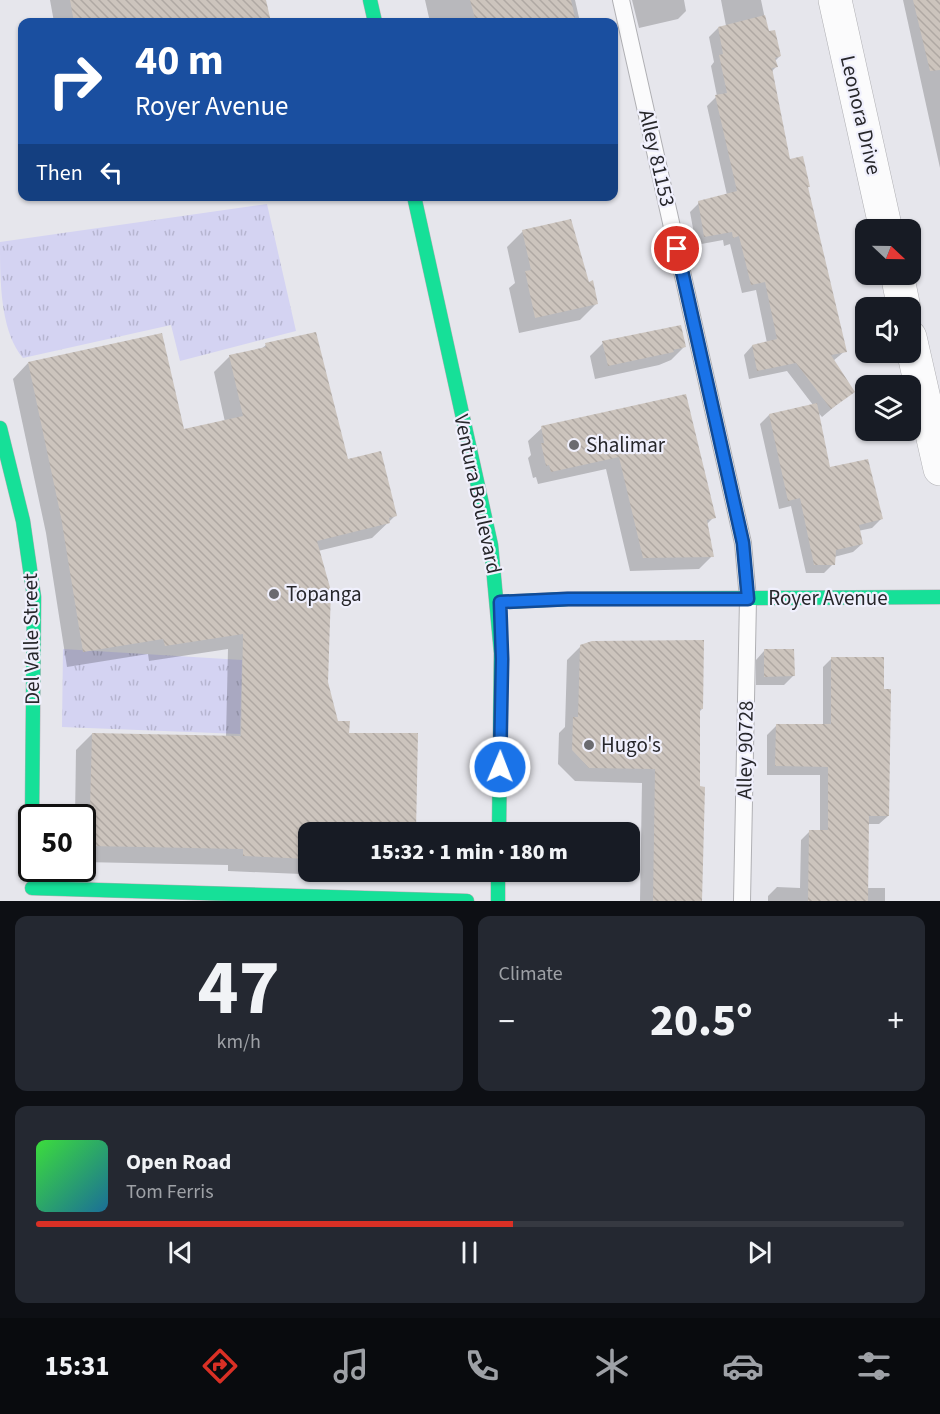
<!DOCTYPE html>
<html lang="en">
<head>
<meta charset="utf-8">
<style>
  :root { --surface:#171b24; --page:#242831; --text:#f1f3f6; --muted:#9ea1a6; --line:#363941; --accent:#d93025 }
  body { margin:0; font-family:"Source Sans 3",sans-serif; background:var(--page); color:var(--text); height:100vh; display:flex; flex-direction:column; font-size:22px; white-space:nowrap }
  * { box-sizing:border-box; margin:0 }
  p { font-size:20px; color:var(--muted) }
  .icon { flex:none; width:33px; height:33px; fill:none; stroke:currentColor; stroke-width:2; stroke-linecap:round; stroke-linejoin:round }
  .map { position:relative; height:901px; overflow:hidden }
  .drawer { display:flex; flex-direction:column; gap:15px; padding:15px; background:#0d0f14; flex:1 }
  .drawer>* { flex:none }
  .banner { position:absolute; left:18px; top:18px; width:600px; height:183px; border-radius:12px; box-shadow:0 2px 4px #0004; background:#1a4fa0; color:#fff; overflow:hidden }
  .needle { width:39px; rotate:112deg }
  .fabs { position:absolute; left:855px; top:219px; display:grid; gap:12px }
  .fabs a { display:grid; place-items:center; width:66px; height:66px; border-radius:12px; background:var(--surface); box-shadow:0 2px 4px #0004; font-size:30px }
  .speed { position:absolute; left:18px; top:804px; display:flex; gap:12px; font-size:30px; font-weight:700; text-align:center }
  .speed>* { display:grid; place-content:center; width:78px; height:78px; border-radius:50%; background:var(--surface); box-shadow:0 2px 4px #0004; line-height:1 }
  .speed .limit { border:3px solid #111; border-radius:9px; background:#fff; color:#111 }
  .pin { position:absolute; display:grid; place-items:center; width:51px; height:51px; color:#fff; margin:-26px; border:3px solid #fff; border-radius:50%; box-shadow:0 2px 6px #0007 }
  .me { position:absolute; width:66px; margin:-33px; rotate:1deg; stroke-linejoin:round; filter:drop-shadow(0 0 4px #0008) }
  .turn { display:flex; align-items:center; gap:21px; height:126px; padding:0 18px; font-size:27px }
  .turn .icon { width:78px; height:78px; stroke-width:2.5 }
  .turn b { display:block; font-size:42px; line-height:51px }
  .then { display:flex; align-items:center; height:57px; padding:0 18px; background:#0003; gap:12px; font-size:22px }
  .big { font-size:45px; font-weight:800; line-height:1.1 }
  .drawer .widget { flex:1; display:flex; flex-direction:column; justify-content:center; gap:9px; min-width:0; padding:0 21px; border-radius:12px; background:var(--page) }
  .drawer .dial { align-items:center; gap:0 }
  .dial b { font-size:78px; line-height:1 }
  .song { display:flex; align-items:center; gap:18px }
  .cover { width:72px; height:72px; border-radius:9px; background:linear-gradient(135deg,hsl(120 70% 55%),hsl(200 70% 35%)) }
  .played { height:6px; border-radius:3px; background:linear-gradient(90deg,var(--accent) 55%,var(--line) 55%) }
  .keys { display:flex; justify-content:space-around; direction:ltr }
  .heat { display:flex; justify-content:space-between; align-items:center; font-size:33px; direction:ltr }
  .drawer .tiles { flex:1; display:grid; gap:15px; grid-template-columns:1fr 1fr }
  .widget:last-child { grid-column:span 2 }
  .trip { position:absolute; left:298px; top:822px; width:342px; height:60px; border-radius:12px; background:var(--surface); box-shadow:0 2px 4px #0004; font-weight:800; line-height:60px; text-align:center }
  .tab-bar { display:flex; height:96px; justify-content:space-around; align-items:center; background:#090b0e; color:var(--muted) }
  .tab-bar .icon { width:42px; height:42px }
  .tab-bar .selected { color:var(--accent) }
  .tab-bar b { font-size:27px; color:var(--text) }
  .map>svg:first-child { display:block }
</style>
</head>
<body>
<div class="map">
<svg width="940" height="901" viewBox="0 0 940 901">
  <defs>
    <pattern id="grass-tufts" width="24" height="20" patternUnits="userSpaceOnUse" patternTransform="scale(1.5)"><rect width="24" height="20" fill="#d4d3f2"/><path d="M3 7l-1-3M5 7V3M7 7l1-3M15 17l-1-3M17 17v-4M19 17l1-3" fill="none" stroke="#b6b5d0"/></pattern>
    <pattern id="building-back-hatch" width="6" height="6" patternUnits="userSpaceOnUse" patternTransform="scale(1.5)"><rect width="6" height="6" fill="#ccc4bd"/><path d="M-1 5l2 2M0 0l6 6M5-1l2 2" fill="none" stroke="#afa8a3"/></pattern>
  </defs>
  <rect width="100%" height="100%" fill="#e6e6ec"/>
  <path fill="url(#grass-tufts)" d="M267 204 296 331 180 361 171 325 23 358C0 331 0 280 0 242Z
    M63 649 242 660 240 734 62 727Z"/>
  <path fill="#0003" d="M50 0H265L269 22H54Z
    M425 0H575L580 22H430Z
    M632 0H684L686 11 678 19 639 28Z
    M721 0H761L768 33 780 56 775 61 776 67 771 72 788 161 809 186 807 189 845 351 833 361 853 391 822 417 816 410 829 469 881 519 872 528 858 531 862 544 853 552 834 557 833 564 824 573H806L791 506 779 509 760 424 769 415 813 405 787 371 749 379 744 355 752 346 767 343 756 290 742 293 730 244 724 246 723 240 696 245 690 212 699 203 727 195 707 106 717 96 711 66 714 62 709 37 718 28 726 26Z
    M903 0H940V168Z
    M523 231 588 283 596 304 580 320 519 333 509 288 515 283 507 247Z
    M603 343 684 347 671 360 659 365 595 379 590 356Z
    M266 345 347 461 395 516 372 538 318 551 327 682 337 722 348 734 417 735 415 832H309V872H385L371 877 228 871V865L82 862V818H75L76 750 92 734 226 737 228 649 149 661 148 654 67 667 46 533 13 379 28 363 183 431 225 422 214 372 230 356 261 349Z
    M685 395 714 517 706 525 712 556 699 569 630 571 606 469 538 484 536 477 533 478 528 458 531 455 528 441 542 428Z
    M581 646 702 709 699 712 700 901H640L642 783 575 781 558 764 559 733 565 727 567 660Z
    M764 651 793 676 784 685H756V660Z
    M832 658 888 816 879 824H868L867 888H885V901H768V896L777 887 800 888 801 840 810 831H820V775H767V735L776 726H823V667Z"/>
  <path fill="url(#building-back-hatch)" d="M70 0H266L271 22H74Z
    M470 0H571L576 22H476Z
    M913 0H940V70L930 71Z
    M765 15 769 31 775 30 781 56 775 58 778 67 772 68 790 159 803 156 810 187H808L847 352 831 355 855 392 831 409 796 363 757 371 752 345 777 339 765 282 751 285 739 236 733 238 732 232 704 237 698 201 737 191 715 95 727 93 719 55 723 54 718 27Z
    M571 219 589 282 593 280 598 304 535 318 525 271 531 270 522 230Z
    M681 325 686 347 673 350 674 352 608 366 602 341Z
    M316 332 348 459 381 451 397 516 389 518 390 523 317 541 331 591 328 682 338 721H350L349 733H418L416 832H309V859L243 856V849L89 846 92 733 241 736 243 634 165 646 163 639 83 652 61 517 28 362 162 333 184 429 243 416 229 355 266 347 265 343Z
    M686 394 716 518 707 520 714 557 643 558 619 457 551 472 549 465 546 466 541 443H544L541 426Z
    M817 403 830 467 868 459 883 519 859 525 863 544 836 550 835 565H814L800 498 788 501 769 414Z
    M704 640 703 709H700V786L705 787 702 901H653L655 769 589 768 572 750 573 717H578L580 645 592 641Z
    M764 649H794L795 676 764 677Z
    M831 657H884V689H891L889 816H869L868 901H808L809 830H828V767L775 766 776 724H831Z"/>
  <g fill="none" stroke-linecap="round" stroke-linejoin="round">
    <defs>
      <path id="lane" d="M621 0 743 543 748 599 742 901"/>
      <path id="street" d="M835 0 886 230
        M897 274 904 308
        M910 337 940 469"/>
      <path id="fast" d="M370 0 375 22
        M414 196 491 545 501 653 499 832
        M0 428 23 521 34 597 32 818
        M500 602 568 599 940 597
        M498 872V901
        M32 888 467 901"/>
    </defs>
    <use href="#lane" stroke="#b0b0b4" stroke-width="18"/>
    <use href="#street" stroke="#b0b0b4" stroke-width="34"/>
    <use href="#fast" stroke="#b0b0b4" stroke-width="15"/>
    <use href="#lane" stroke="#fbfbfc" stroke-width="16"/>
    <use href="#street" stroke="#fbfbfc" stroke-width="33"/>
    <use href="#fast" stroke="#16e098" stroke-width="14"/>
  </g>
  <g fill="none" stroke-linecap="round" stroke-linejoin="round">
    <defs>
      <path id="route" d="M500 767 502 659 500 602 568 599H748L743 543 677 249"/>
    </defs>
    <use href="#route" stroke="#114b97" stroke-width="15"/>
    <use href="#route" stroke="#1a73e8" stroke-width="10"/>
  </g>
  <g fill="#6a6a6f" stroke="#f0f0fd" stroke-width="2">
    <circle cx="574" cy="445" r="6"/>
    <circle cx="274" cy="594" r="6"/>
    <circle cx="589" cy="745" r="6"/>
  </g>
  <g text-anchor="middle" stroke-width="4.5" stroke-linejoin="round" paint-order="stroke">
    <g font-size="21" fill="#27272b" stroke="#f0f0fd">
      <text transform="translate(861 115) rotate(77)" y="7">Leonora Drive</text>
      <text transform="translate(657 158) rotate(77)" y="7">Alley 81153</text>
      <text transform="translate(478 494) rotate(78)" y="7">Ventura Boulevard</text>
      <text x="828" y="605">Royer Avenue</text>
      <text transform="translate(31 639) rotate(-91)" y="7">Del Valle Street</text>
      <text transform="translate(745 750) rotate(-89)" y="7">Alley 90728</text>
    </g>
    <g font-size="21" fill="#27272b" stroke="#f0f0fd" text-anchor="start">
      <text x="586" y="452">Shalimar</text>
      <text x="286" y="601">Topanga</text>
      <text x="601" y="752">Hugo's</text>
    </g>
  </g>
</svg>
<div class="fabs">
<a><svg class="needle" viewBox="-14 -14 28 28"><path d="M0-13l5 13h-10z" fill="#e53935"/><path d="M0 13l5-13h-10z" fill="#9ea1a6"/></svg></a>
<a><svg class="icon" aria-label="sound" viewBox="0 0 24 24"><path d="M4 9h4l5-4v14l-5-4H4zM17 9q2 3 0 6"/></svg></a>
<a><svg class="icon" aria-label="layers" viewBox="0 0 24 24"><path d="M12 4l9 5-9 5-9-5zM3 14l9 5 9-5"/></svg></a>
</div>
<div class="speed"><div class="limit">50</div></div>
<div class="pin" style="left:677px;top:249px;background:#d93025"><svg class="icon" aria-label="arrive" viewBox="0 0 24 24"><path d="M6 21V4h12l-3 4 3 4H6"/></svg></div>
<svg class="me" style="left:500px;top:767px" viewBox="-20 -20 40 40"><circle r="17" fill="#1a73e8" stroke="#fff" stroke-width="3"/><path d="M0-11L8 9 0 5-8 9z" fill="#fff"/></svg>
<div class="trip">15:32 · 1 min · 180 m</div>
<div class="banner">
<div class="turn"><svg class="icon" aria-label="right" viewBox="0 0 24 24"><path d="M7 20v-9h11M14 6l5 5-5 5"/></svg><div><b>40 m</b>Royer Avenue</div></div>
<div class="then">Then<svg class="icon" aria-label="left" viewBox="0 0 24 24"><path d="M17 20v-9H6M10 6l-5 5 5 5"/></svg></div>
</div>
</div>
<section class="drawer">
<div class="tiles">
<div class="widget dial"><b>47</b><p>km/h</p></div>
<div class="widget"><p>Climate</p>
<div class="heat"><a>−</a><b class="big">20.5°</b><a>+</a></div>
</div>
<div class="widget">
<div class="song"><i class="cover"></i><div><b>Open Road</b><p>Tom Ferris</p></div></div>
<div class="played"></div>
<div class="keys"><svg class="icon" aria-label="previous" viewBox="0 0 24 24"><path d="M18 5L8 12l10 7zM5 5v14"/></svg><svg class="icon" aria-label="pause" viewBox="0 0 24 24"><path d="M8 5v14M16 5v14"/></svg><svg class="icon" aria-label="next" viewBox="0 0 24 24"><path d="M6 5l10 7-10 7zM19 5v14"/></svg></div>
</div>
</div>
</section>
<nav class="tab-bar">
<b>15:31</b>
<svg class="icon selected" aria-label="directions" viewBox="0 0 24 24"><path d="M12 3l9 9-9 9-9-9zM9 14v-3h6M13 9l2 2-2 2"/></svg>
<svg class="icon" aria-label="music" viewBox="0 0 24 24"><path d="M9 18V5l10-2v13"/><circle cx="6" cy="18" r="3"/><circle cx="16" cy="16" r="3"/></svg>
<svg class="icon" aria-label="phone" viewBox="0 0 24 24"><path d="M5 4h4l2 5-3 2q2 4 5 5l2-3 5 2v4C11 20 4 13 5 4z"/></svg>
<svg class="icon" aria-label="climate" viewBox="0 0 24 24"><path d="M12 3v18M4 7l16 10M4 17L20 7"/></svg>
<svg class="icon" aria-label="car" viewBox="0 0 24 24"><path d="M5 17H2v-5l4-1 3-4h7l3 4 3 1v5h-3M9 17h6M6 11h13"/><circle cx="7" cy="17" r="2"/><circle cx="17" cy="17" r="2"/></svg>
<svg class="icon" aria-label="filters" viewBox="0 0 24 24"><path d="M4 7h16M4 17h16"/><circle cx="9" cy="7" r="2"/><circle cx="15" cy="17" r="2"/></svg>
</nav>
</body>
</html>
